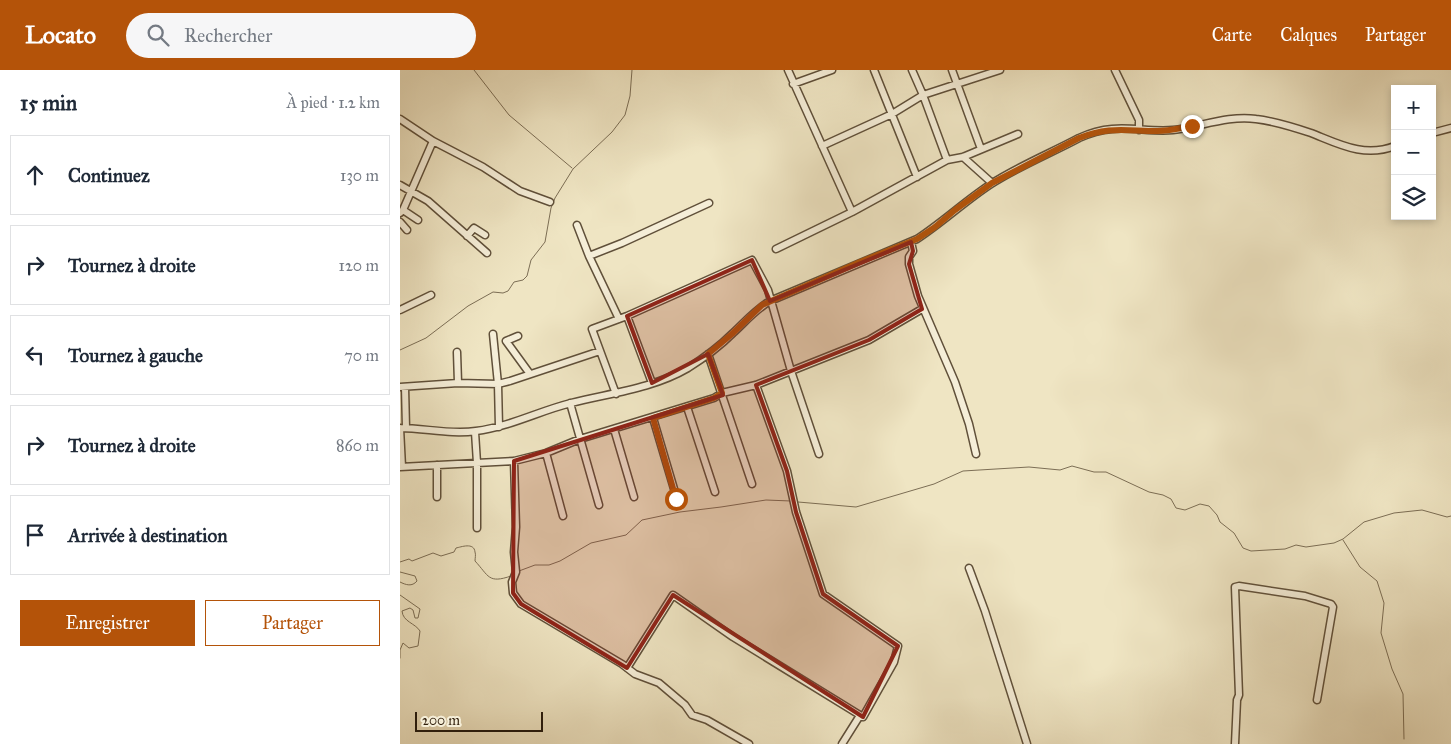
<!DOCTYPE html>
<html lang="fr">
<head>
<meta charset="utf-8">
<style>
	:root { --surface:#fff; --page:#f6f6f7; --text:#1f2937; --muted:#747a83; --line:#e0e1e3; --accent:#b45309 }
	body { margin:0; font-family:"IM FELL Great Primer",serif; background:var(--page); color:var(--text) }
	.controls { position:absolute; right:15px; top:15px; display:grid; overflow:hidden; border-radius:0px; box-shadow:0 2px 8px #0003 }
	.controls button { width:45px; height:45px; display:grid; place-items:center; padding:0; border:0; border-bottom:1px solid var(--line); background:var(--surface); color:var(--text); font:25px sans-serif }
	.scale { position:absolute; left:15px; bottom:12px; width:128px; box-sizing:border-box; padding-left:5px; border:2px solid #311f0c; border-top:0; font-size:14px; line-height:18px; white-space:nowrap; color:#311f0c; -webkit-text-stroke:4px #f5eed8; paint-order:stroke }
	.stop { position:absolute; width:15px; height:15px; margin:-11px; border:4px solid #b45309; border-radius:50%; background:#fff }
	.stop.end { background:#b45309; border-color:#fff; box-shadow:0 1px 5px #0008 }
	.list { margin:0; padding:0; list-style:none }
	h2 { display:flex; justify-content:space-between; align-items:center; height:65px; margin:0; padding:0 20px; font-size:21px }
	h2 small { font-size:16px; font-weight:400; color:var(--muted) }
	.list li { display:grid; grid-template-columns:32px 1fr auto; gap:15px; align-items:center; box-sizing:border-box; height:80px; margin:0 10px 10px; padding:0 10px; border:1px solid var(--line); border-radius:0px }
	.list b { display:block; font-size:19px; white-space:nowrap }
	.list em { font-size:16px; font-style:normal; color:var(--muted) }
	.actions { display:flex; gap:10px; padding:15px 20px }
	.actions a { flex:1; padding:11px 0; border:1px solid var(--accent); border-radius:0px; text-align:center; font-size:18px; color:var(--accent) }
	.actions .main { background:var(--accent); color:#fff }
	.icon { flex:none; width:28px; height:28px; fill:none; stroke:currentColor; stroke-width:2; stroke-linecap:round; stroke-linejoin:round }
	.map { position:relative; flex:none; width:1051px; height:674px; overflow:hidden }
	header { display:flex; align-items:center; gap:30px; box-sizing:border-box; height:70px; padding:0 25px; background:var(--accent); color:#fff }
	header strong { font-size:24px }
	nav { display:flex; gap:28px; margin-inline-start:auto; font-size:18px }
	.search { width:350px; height:45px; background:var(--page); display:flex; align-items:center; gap:12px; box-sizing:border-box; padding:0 18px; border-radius:28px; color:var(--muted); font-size:19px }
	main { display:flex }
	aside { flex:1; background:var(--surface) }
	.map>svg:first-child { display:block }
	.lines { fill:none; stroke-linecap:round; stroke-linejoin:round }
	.stream { stroke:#7c6e55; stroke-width:1 }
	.minor-casing { stroke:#60503a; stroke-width:9 }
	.minor { stroke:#f5eed8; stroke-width:6 }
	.route { stroke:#b45309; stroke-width:6 }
	.marked { fill:#8f2418; fill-opacity:0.2; stroke:#8f2418; stroke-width:4; stroke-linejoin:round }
</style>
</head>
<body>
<header>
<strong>Locato</strong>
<div class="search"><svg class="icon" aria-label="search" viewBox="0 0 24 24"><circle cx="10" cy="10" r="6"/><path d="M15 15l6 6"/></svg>Rechercher</div>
<nav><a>Carte</a><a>Calques</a><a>Partager</a></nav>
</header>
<main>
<aside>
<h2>15 min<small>À pied · 1.2 km</small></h2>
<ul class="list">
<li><svg class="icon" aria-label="ahead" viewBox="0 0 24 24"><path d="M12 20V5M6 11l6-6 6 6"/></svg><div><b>Continuez</b></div><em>130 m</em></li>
<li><svg class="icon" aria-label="right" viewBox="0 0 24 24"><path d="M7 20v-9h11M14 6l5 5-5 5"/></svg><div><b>Tournez à droite</b></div><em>120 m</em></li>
<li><svg class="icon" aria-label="left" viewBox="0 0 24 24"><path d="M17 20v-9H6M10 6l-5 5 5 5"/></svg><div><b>Tournez à gauche</b></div><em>70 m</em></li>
<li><svg class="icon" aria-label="right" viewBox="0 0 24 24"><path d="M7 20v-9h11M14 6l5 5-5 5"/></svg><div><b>Tournez à droite</b></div><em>860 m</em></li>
<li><svg class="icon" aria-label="arrive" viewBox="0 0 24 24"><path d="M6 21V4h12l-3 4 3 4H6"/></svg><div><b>Arrivée à destination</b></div></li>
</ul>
<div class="actions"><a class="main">Enregistrer</a><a>Partager</a></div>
</aside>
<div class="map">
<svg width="1051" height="674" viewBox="0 0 1051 674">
	<rect width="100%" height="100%" fill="#efe5c3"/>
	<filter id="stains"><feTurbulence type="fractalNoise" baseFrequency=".004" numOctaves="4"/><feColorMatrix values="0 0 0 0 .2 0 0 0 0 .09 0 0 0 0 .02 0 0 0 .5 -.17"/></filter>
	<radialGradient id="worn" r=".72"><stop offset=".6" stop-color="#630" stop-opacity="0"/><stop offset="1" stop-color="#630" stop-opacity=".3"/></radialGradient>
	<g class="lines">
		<!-- stream -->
		<path class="stream" d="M74 0 109 45 172 98
			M0 280 26 268 68 236 93 222 103 223 108 221 114 212 123 210 127 206 131 190 145 172 151 138 155 128 173 99 212 62 225 45 230 26 232 0
			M398 432 456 437 534 414 563 401 629 397 660 400 672 396 694 402H706L749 422 763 425 771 429 776 438 785 440 800 434 809 436 817 445 820 452 834 463 843 478 851 481 885 479 896 475 906 477 934 473 943 469 964 452 994 443 1022 440 1047 447 1051 446
			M943 470 960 497 977 511 984 533 981 563 992 599 1003 624 1004 669
			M0 492 9 489 12 491 33 483 41 486 54 482 56 478C61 477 74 472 75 482 76 485 75 488 75 491 89 506 88 514 111 506
			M119 501 135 495H149L160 491 191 473 226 465 242 450 280 442 321 437 366 430 391 431
			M0 502 15 506 17 511C12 517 6 515 0 512
			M0 525 20 539 18 548H15L13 540 10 538 2 541C3 552 15 553 20 561L18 576 9 578 3 573 0 580V588"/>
		<defs>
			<path id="minor" d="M388 0 452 142
				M474 0 517 107
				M512 0 523 25 547 90
				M552 0 581 79
				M715 0 739 50V60
				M393 14 432 0
				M0 49 33 71 83 97 120 121 150 132
				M1032 63 1051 58
				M422 76 492 44 523 25 600 0
				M563 87 592 113
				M0 115 28 131 87 183
				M3 140 18 150
				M0 143 3 140 33 71
				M0 152 7 160
				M177 155 189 186 219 249
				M67 166 74 158 85 165
				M511 172 513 181 509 187V194L518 226 555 312 569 354 576 384
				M376 179 452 142 547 90 563 87 618 64
				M189 186 222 173 309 133
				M0 240 31 225
				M227 246 252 313
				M93 264 98 314 99 357
				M118 266 106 271 130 304
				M57 282 58 313
				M308 284 352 414
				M356 315 387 401 396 442 423 524 498 576 494 592 463 647H459L442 674
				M0 317 58 313 98 314 110 311 200 281
				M5 317 6 358
				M216 324 192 259 227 246 352 190 368 220 391 301 419 384
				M170 333 199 435
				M287 337 315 422
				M253 348 277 429
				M0 358C25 358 51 365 76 361 109 357 139 341 171 333 210 323 252 319 288 298 304 288 320 276 333 263 345 252 356 239 370 231L517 169C543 152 565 131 591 114 617 97 651 83 679 68 690 63 700 60 712 59 732 57 752 62 773 60 800 57 828 45 856 49 874 51 893 57 911 63 939 74 964 88 995 76
				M0 358 2 397
				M214 359 234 427
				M75 362 77 393V458
				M146 383 163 446
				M114 391 116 457 114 482 116 502 112 512 113 523 121 534 222 594 235 604 259 613 285 635 292 645 307 650 349 674
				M37 395V427
				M0 397 114 391 146 383 180 369 314 328 322 323 356 315 469 270 522 239
				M569 498 585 541 627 674
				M227 598 273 525 333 567 463 647
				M835 674 837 630 839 625 835 517 839 516 905 526 931 534 933 537 917 630"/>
		</defs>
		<!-- minor casing -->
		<use href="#minor" class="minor-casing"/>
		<!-- minor -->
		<use href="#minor" class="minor"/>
	</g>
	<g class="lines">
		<!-- route -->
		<path class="route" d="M276 429 253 348 314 328 322 323 308 284 332 264 362 235 460 192 517 169 535 157 555 140 592 113 679 68C709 56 726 61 757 61 769 61 780 58 792 56"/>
	</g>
	<!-- marked area -->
	<path class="marked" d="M511 172 513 181 509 194 522 239 469 270 356 315 387 401 396 442 423 524 498 576 463 647 273 525 227 598 121 534 113 523 114 391 323 325 308 284 252 313 227 246 352 190 370 231Z"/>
	<rect width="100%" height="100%" filter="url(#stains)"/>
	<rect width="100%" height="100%" fill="url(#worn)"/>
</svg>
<div class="controls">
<button>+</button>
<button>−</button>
<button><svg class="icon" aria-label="layers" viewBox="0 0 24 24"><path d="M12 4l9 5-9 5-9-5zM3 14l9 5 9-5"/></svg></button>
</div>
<div class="scale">200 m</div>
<div class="stop" style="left:276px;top:429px"></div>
<div class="stop end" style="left:792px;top:56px"></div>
</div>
</main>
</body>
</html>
